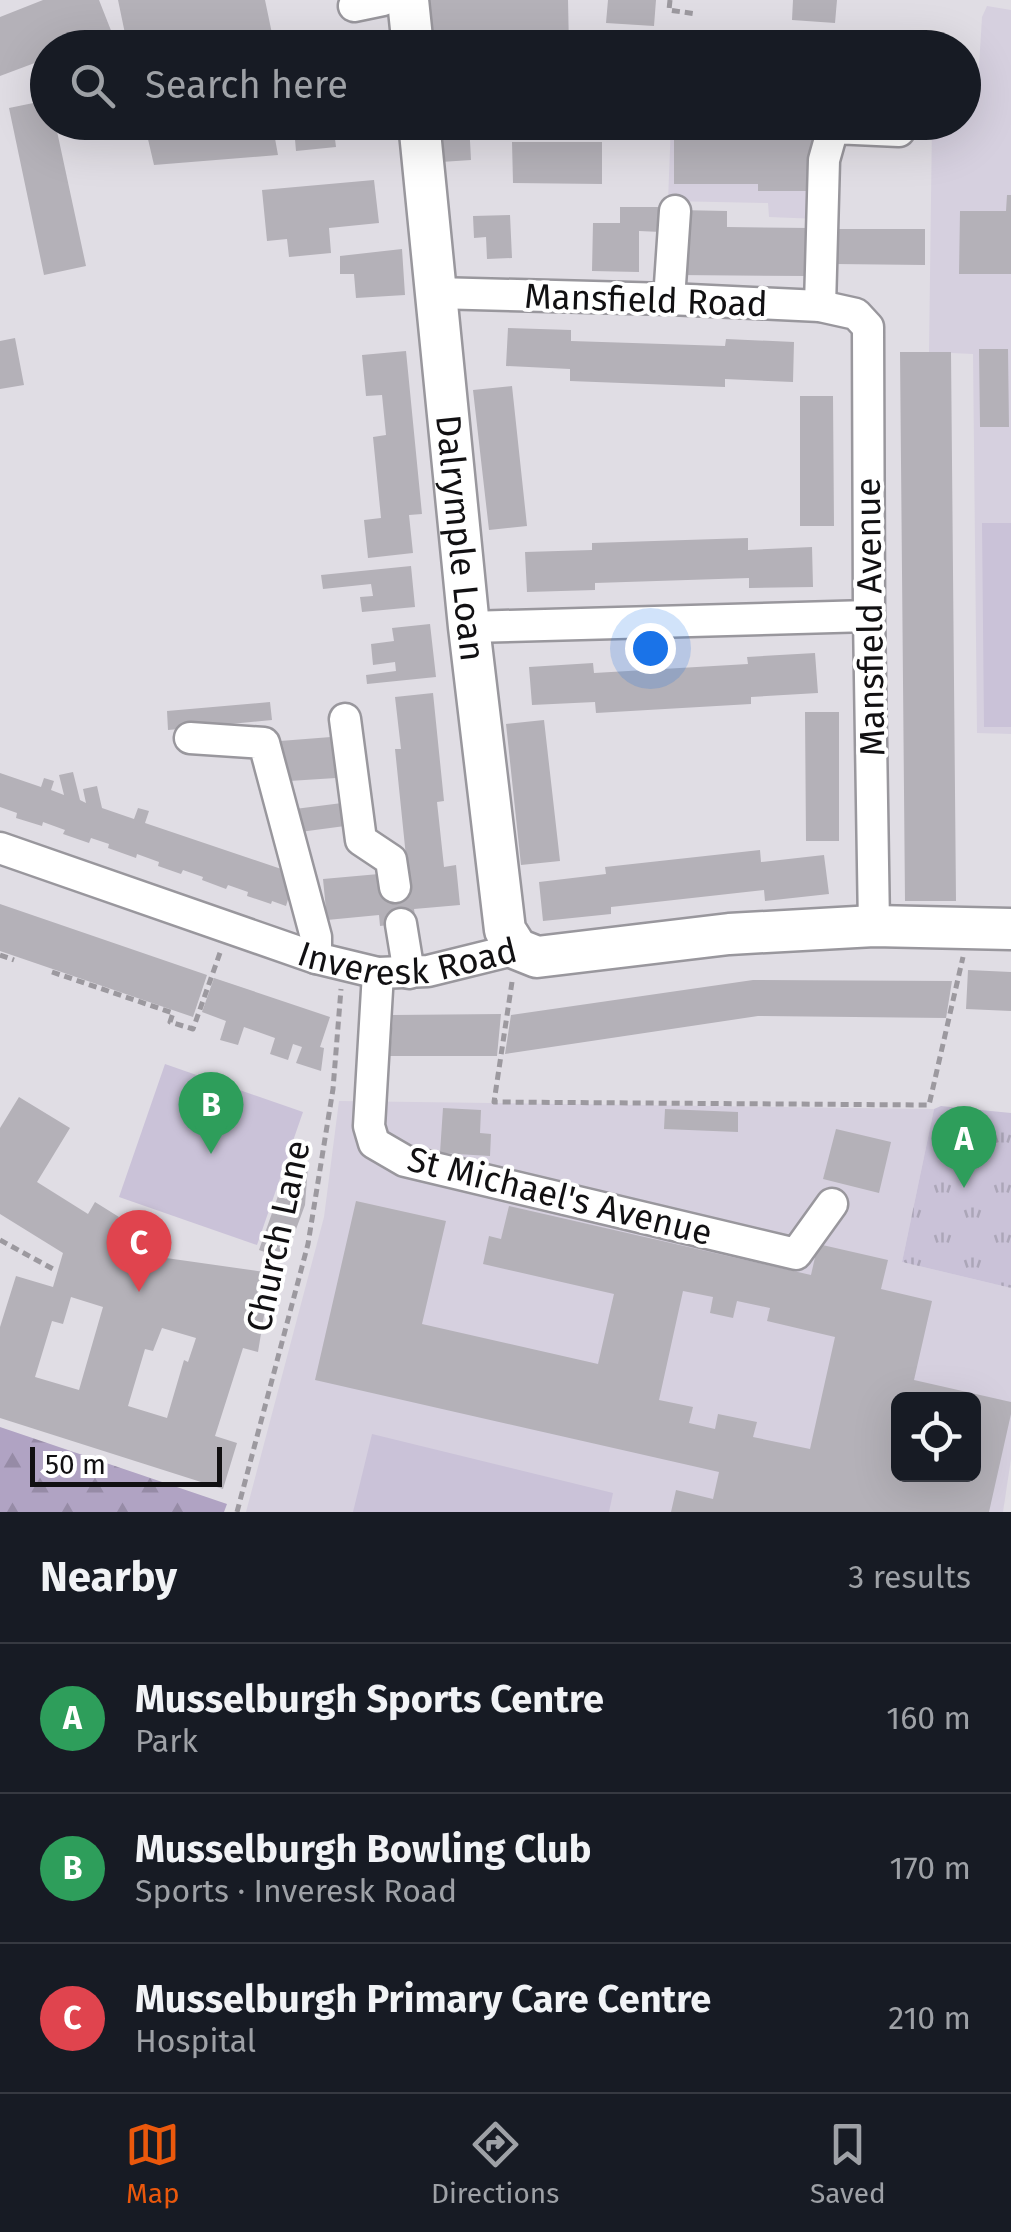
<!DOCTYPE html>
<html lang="en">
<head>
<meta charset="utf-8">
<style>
	:root { --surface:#171b24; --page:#242831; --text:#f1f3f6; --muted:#9ea1a6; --line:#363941; --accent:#ea580c }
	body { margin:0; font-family:"Fira Sans",sans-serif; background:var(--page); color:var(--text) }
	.controls { position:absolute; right:30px; bottom:30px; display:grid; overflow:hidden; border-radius:15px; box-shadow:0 10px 40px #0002 }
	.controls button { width:90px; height:90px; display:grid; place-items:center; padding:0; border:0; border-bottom:2px solid var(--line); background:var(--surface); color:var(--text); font:50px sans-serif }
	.scale { position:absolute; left:30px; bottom:25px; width:192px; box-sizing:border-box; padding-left:10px; border:5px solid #111012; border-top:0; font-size:28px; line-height:35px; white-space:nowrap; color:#111012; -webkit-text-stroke:8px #fff; paint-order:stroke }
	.you { position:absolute; left:650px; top:648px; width:35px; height:35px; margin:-25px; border:8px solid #fff; border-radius:50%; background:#1a73e8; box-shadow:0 0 0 15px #1a73e833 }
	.badge { display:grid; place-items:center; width:65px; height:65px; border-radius:50%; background:var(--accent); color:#fff; font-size:32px; font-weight:700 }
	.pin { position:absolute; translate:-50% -82px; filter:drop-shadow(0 2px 5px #0008) }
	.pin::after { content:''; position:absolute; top:52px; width:35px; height:30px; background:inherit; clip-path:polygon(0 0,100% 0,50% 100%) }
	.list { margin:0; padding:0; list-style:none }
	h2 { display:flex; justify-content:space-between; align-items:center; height:130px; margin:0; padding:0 40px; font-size:42px }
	h2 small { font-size:32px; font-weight:400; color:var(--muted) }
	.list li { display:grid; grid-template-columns:65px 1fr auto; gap:30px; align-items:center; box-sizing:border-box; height:150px; padding:0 40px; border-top:2px solid var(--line) }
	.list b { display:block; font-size:38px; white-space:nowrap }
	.list p { margin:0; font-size:32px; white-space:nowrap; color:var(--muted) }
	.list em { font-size:32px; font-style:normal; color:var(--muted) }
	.icon { flex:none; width:55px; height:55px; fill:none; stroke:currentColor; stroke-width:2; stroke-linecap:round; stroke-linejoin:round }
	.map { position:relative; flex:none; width:1011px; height:1512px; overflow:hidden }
	.search { position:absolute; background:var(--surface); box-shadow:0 10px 40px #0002; left:30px; right:30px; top:30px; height:110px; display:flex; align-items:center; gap:25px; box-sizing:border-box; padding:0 35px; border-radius:55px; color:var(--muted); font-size:38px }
	.sheet { height:580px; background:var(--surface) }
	nav { display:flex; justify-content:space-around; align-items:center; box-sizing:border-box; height:140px; border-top:2px solid var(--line); background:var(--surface); font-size:28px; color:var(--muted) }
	nav a { display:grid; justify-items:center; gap:5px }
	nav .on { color:var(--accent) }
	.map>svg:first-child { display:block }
	.built { fill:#d6d0df; fill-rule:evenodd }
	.forest { fill:url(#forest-firs) }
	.park { fill:url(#park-tufts) }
	.pitch { fill:#cac2d8 }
	.building { fill:#b4b1b8; fill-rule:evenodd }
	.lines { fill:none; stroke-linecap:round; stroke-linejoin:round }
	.minor-casing { stroke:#99979d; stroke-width:35 }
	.major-casing { stroke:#99979d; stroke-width:45 }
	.path { stroke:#9c999f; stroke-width:5; stroke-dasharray:8 5; stroke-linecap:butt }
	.minor { stroke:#fff; stroke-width:30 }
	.major { stroke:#fff; stroke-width:40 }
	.labels { text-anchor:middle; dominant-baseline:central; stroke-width:8; stroke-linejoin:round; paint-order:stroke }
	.street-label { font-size:35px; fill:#111012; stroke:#fff }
</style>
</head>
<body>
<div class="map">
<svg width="1011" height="1512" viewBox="0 0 1011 1512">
	<defs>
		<pattern id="forest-firs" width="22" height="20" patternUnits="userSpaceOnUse" patternTransform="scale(2.5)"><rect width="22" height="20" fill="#b0a3c3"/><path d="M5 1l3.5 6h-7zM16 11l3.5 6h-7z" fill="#968ba6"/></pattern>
		<pattern id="park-tufts" width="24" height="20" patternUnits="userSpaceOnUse" patternTransform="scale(2.5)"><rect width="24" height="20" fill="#cac2d8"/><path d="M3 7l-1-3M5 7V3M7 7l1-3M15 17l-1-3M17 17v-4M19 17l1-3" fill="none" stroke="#aca6b8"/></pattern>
	</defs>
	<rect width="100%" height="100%" fill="#e0dde4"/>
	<!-- built -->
	<path class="built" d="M987 6 1011 10V734L977 733 973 354 929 352 932 123 964 122V101L977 100 982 17Z
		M671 123H818L819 219 769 217 768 203 668 201Z
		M339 1101 934 1109 902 1262 1011 1288V1459L1003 1512H246L324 1217ZM898 1400H974V1474H898Z"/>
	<!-- forest -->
	<path class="forest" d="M0 1427 227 1504 224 1512H0Z"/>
	<!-- park -->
	<path class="park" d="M941 1106 1011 1113V1288L902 1262 934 1109Z"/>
	<!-- pitch -->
	<path class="pitch" d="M982 523H1011V727H984Z
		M165 1064 303 1112 257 1245 119 1197Z
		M372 1434 613 1493 609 1512H353Z"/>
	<!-- building -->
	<path class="building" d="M43 0H99L112 33 74 48H48V58L0 76V17Z
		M118 0H265L275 48H128Z
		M428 0H568L569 48 434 39Z
		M608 0H656L654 26 606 23Z
		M793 0H837L835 23 792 20Z
		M48 100V122H55L86 266 44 275 9 108Z
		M144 122H272L278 155 154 165Z
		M306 122H346V129L334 131 336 147 296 151 294 128 306 127Z
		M438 122H469L471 160 441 162Z
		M756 124H812V191H758V184H674V138H756Z
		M512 142H602V184L513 183Z
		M374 180 379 223 329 228 331 253 289 257 287 239 267 241 262 190Z
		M1007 195H1011V274H959L960 211H1006Z
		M620 207H661V232L639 231V272L592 271 593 223H620Z
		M678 210 727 211V227L810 228 809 276 677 275Z
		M510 215 512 258 487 259 486 237 474 238 473 216Z
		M835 229H925V265L835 264Z
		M402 249 405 295 356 298 354 274H340V256Z
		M508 328 571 330V341L725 346 726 339 794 342 793 382 725 379V387L570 381V369L506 366Z
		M15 338 24 385 0 389V341Z
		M979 349H1008L1009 427H980Z
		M406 351 422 514 409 515 413 553 368 558 364 520 381 518 373 437 386 435 382 395 366 396 362 355Z
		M900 352H951L956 901H905Z
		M512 386 527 526 489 530 473 390Z
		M800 396H833L834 526H800Z
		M748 538V550L812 547 813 587 749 588V578L595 583V590L527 592 525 552 592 550V543Z
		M411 566 415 607 362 612 360 597 373 596 371 584 323 589 321 575Z
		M430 624 436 677 367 684 366 675 396 671 395 662 373 665 371 644 394 641 392 628Z
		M815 653 818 693 751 697V704L596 713 595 702 532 705 529 667 593 663 594 673 748 664 747 657Z
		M433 693 444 801 437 802 444 867 456 865 460 905 414 909 416 922 380 926 379 915 327 920 323 879 379 874 409 886 395 749H401L395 697Z
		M270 702 272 720 168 730 167 711Z
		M805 712H839V841H806Z
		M544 720 560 861 521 865 506 724Z
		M331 737 336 778 289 781 280 741Z
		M73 772 80 800 86 803 83 789 97 786 102 808 134 819 138 808 149 811 145 823 296 874 286 906 272 901 271 904 247 896 248 892 228 885 226 889 202 880 203 877 183 870 181 874 158 866 159 862 137 854 136 858 108 848 109 844 91 838 89 843 63 834 65 830 43 822 42 826 16 818 17 813 0 807V773L41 787 44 778 54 781 51 790 64 795 59 775Z
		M342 803 345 826 300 832 295 809Z
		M760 850 761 862 824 855 829 894 765 901 764 890 611 907V914L543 921 539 882 606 874 605 867Z
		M0 904 207 975 193 1017 0 951Z
		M968 970 1011 972V1011L966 1009Z
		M214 978 330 1017 320 1047 324 1048 321 1071 296 1063 302 1047 293 1044 288 1060 270 1054 275 1038 244 1027 238 1045 220 1040 226 1021 202 1012Z
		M753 980 952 981 946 1018 758 1016 505 1054 511 1015Z
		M501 1014 497 1056H390L393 1015Z
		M19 1097 70 1128 37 1182 88 1214 95 1202 119 1217 112 1228 159 1257 271 1273 258 1352 243 1348 215 1436 237 1443 223 1489 0 1418V1327L16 1276 53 1287 63 1253 0 1214V1128ZM71 1297 103 1307 79 1390 35 1377 52 1321 63 1324ZM162 1328 196 1338 188 1362 184 1360 167 1418 128 1406 145 1349 153 1351Z
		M443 1108 481 1110 480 1133 491 1134 490 1156 440 1153Z
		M665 1109 738 1112V1132L664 1129Z
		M836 1129 891 1142 879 1193 823 1179Z
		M299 1162 308 1165 305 1205 285 1259 259 1250 278 1196 286 1199Z
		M356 1201 446 1221 422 1324 598 1364 614 1294 483 1264 489 1236 501 1239 509 1206 811 1275 818 1244 888 1260 881 1289 932 1301 914 1380 1011 1402V1414L989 1512H671L676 1490 713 1499 719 1472 315 1380ZM683 1291 713 1297 710 1313 733 1318 737 1301 770 1308 767 1321 835 1337 810 1449 753 1437 757 1422 718 1414 715 1429 689 1423 693 1407 659 1400ZM898 1400H974V1474H898Z"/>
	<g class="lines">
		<defs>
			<g id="minor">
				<path d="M354 6 383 0"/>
				<path d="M435 293 669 299 820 306 856 314 868 327 869 616 874 926"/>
				<path d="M669 299 675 211"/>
				<path d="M820 306 824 160 833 128 899 131"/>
				<path d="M469 627 869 616"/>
				<path d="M345 719 361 840 391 860 395 887"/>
				<path d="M190 738 264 743 316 937V958"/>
				<path id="s1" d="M0 848 316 958 378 973 428 971 517 949"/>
				<path d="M401 924 409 973"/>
				<path d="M378 973 369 1126 374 1143 405 1161 796 1254 832 1204"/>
			</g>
			<g id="major">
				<path d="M408 0 413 48"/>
				<path id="s2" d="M419 122 469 627 505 930 517 949 537 957 729 934 874 926 1011 929"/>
			</g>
		</defs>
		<!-- minor casing -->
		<use href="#minor" class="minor-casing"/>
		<!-- major casing -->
		<use href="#major" class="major-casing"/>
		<!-- path -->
		<path class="path" d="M670 0 669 10 696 14
			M0 955 14 960
			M52 972 173 1013 170 1022 193 1029 221 950
			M512 982 494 1102 929 1105 963 957
			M0 1240 53 1269
			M237 1512 308 1244 333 1089 341 989"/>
		<!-- minor -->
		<use href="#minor" class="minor"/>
		<!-- major -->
		<use href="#major" class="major"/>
	</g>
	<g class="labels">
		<!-- street labels -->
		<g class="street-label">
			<text transform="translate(646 300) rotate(2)">Mansfield Road</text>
			<text stroke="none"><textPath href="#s2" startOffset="418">Dalrymple Loan</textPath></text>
			<text transform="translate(870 617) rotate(-91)">Mansfield Avenue</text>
			<text stroke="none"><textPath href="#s1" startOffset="428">Inveresk Road</textPath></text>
			<text transform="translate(560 1196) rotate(14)">St Michael's Avenue</text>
			<text transform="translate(278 1236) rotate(-78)">Church Lane</text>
		</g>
	</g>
</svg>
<div class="controls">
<button><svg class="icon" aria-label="locate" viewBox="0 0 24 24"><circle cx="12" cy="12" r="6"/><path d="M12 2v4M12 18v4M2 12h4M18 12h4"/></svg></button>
</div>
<div class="scale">50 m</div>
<div class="you"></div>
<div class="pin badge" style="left:964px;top:1188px;background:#2e9e5b">A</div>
<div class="pin badge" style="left:211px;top:1154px;background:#2e9e5b">B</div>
<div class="pin badge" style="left:139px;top:1292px;background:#e0444e">C</div>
<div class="search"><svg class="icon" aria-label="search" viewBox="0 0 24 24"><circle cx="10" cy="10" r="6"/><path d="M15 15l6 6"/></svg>Search here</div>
</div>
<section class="sheet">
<h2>Nearby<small>3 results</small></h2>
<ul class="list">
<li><span class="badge" style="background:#2e9e5b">A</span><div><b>Musselburgh Sports Centre</b><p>Park</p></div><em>160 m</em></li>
<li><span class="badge" style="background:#2e9e5b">B</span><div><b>Musselburgh Bowling Club</b><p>Sports · Inveresk Road</p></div><em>170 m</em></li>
<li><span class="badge" style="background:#e0444e">C</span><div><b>Musselburgh Primary Care Centre</b><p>Hospital</p></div><em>210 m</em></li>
</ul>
</section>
<nav>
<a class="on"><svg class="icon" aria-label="map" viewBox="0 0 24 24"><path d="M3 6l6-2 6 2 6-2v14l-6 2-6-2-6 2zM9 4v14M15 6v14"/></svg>Map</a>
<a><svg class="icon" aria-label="directions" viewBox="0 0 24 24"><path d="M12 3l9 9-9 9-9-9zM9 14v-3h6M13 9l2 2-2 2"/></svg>Directions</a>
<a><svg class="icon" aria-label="saved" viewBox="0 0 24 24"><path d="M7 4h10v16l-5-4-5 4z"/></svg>Saved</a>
</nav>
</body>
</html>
